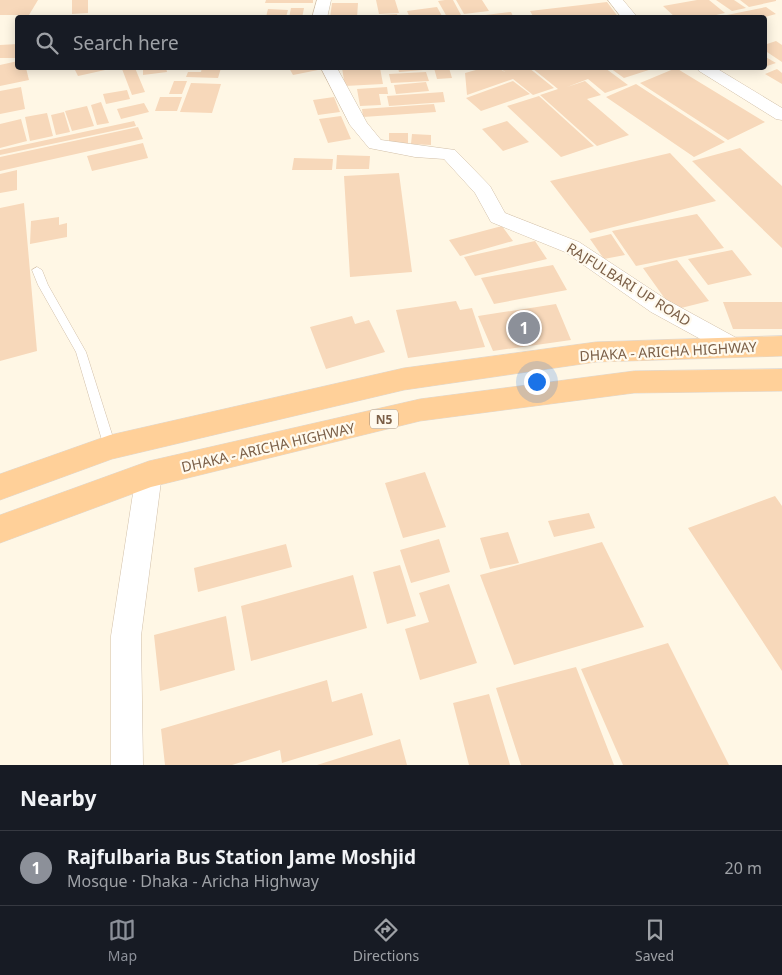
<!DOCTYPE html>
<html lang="en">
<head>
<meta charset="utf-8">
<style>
	:root { --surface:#171b24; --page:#242831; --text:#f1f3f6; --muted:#9ea1a6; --line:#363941; --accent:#8c9099 }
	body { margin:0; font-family:"Noto Sans",sans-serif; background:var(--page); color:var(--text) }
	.you { position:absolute; left:536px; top:381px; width:18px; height:18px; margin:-12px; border:4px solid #fff; border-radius:50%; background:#1a73e8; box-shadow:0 0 0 8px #1a73e833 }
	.badge { display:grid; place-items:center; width:32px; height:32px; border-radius:50%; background:var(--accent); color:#fff; font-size:16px; font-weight:700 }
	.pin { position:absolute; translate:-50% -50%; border:2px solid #fff; box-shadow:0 1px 5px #0006 }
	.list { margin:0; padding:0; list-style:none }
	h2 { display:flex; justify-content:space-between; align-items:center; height:65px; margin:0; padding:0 20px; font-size:21px }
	h2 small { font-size:16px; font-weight:400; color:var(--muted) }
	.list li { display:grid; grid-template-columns:32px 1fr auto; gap:15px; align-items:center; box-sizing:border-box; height:75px; padding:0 20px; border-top:1px solid var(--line) }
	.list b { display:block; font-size:19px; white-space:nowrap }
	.list p { margin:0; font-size:16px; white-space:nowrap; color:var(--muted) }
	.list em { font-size:16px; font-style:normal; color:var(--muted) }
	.icon { flex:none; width:28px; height:28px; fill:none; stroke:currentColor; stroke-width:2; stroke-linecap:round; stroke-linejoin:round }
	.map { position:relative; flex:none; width:782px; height:765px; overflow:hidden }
	.search { position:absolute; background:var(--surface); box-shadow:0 2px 12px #0003; left:15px; right:15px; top:15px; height:55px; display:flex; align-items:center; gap:12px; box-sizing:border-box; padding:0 18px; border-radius:5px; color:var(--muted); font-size:19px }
	.sheet { height:140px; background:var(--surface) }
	nav { display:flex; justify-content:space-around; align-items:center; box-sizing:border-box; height:70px; border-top:1px solid var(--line); background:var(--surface); font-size:14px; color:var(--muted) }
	nav a { display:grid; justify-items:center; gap:2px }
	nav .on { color:var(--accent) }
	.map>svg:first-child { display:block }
	.building { fill:#f7d8ba }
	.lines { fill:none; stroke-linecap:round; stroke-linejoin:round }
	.service-casing { stroke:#d2c0a9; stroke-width:1 }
	.minor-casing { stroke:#d2c0a9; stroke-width:1 }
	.trunk-casing { stroke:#dfd9d3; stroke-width:1 }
	.service { fill:#fff; fill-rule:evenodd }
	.minor { fill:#fff; fill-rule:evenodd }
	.trunk { fill:#ffd099; fill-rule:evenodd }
	.labels { text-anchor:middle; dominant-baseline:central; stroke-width:4.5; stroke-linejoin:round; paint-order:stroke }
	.shield { fill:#fffaee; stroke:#a38e79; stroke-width:1 }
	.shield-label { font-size:12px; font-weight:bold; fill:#7b5f47 }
	.street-label { font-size:14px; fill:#7b5f47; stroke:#fffaee }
</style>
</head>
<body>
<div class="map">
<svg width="782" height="765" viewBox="0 0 782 765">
	<rect width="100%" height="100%" fill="#fff7e5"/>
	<!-- building -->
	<path class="building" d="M0 0H38L29 15H0Z
		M72 0H88V13L72 14Z
		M266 0H313V3H265Z
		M376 0H395L399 13 379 14Z
		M445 0H453L461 15 447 17 438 1Z
		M456 0H482L489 11 464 14Z
		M697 0H709L725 13 703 18H676L663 6Z
		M716 0H734L746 8 732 11Z
		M740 0H776V1L749 7Z
		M607 2 619 18H534L530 11Z
		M332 3H358L357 18H330Z
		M437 7 442 16 410 18 407 11Z
		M766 7 776 14 761 18H724L722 16Z
		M291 8H304L302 18H289Z
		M268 9 288 10 286 17H266Z
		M511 12 514 18H478L477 16Z
		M397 14 398 18H361V16Z
		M776 41 782 45V62L764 50V45Z
		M18 44V58H0V45Z
		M764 56 776 63 764 67Z
		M18 61V68H26L29 80 0 86V65Z
		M74 68H114L78 76Z
		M129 68H135L145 92 132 95 122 69Z
		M143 68H166L167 72 143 75Z
		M202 68H221L218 78 186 77 188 72H201Z
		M289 68H316L318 70 293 75Z
		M342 68H380L383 84 345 86Z
		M398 68H422L423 70 399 72Z
		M434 68H449L452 78 437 79Z
		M483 68H498L505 72 500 68H529L554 88 533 95 513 79 467 95 465 73Z
		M532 68H605L628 85 605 93 588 79 567 87 585 81 601 95 587 99 629 135 597 146 540 95 558 89Z
		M610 68H655L624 78Z
		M676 68 765 122 728 140 640 83Z
		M777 69 782 73V84L765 74Z
		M426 72 429 81 391 83 389 74Z
		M174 81H187L182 94H169Z
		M513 81 530 94 481 111 466 98Z
		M426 82 429 91 396 94 394 85Z
		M191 83 221 84 212 113 180 112Z
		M636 84 725 142 694 157 606 97Z
		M21 87 25 109 0 114V91Z
		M387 87 388 94H379L381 105 360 106 357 89Z
		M127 90 130 99 106 104 103 94Z
		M443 92 445 102 389 106 387 96Z
		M539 96 594 146 561 157 507 106Z
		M160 97H182L177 111H155Z
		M334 97 340 112 318 115 313 100Z
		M101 102 109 123 97 125 91 105Z
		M144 103 149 112 121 119 117 109Z
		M434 104 436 112 363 117 362 109Z
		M87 106 94 126 72 131 65 111Z
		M64 112 70 132 56 135 51 115Z
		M47 113 53 136 30 141 25 117Z
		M341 116 351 139 328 143 319 119Z
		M21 119 27 141 0 148V124Z
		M134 121 136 126 0 155V150Z
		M507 121 529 142 503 151 482 129Z
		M138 127 143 139 0 171V157Z
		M389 133H408V145H389Z
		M412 134 431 135V145L411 144Z
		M143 143 148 158 92 171 87 156Z
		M740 148 782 186V248L692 161Z
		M670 153 716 201 590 233 550 181Z
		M337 155 370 156 369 169H336Z
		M294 158 333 159 332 170H292Z
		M17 170V190L0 193V174Z
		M399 173 412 272 350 277 344 176Z
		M24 203 37 351 0 361V208Z
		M697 214 724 248 636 266 612 231Z
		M59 217V225L67 223V237L30 244 31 221Z
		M502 226 513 241 460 256 449 240Z
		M611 234 625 255 604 259 590 239Z
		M535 241 547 259 475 276 464 257Z
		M732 250 752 275 708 285 688 259Z
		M677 260 709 301 673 310 643 268Z
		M553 265 567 290 494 304 481 278Z
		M456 301 460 310 472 308 485 347 408 358 396 310Z
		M723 302H782V329H733Z
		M556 304 571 340 493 351 478 316Z
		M352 316 355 324 369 320 385 352 326 369 310 327Z
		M425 472 446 527 403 538 385 483Z
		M775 496 782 506V671L688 528Z
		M589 513 595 528 554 537 548 521Z
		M508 532 519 563 490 569 480 538Z
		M439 539 450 572 411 583 400 550Z
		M602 542 644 627 514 665 480 575Z
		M286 544 292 567 198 592 194 568Z
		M400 565 416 616 387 624 373 572Z
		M353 575 367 628 251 661 241 606Z
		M449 584 477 663 420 680 405 629 429 622 419 593Z
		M226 616 235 670 160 691 154 635Z
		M668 643 729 765H623L581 669Z
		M576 667 614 765H521L496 688Z
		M327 680 332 702 362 693 373 735 282 763 280 750 232 765H165L161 729Z
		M489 694 510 765H469L453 703Z
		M400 739 407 765H317Z"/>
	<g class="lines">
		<defs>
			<path id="service" d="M37 267 42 270 48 285 86 352 116 447 114 451 110 452 106 451 104 447 76 352 38 285 32 270Z"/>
			<path id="minor" d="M317 0H331L327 18H312Z
				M608 0H623L638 18H622Z
				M321 68H337L367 123 381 140 455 150 490 186 505 213 579 242 667 300 742 341 745 347 742 353 734 356 726 353 651 312 565 252 491 222 475 193 444 159 415 157 369 148 350 125Z
				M697 68H716L782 108V120L776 119 699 71Z
				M149 463 158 466 162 474 141 636 143 765H111V636L136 474 140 466Z"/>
			<path id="trunk" d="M782 336V356L596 362 404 390 112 459 0 500V474L110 435 404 368 596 342Z
				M782 369V391L634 393 420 421 151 487 0 543V515L149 461 420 399 634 371Z"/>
		</defs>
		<!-- service casing -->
		<use href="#service" class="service-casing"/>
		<!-- minor casing -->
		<use href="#minor" class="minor-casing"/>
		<!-- trunk casing -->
		<use href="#trunk" class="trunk-casing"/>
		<!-- service -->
		<use href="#service" class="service"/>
		<!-- minor -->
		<use href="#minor" class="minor"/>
		<!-- trunk -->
		<use href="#trunk" class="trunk"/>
	</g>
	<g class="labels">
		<!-- shield labels -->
		<rect class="shield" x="370" y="409.5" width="28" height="19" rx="4"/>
		<g class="shield-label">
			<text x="384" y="419">N5</text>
		</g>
		<!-- street labels -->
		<g class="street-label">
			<text transform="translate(629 284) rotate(32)">RAJFULBARI UP ROAD</text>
			<text transform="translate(668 351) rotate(-3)">DHAKA - ARICHA HIGHWAY</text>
			<text transform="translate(268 447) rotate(-13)">DHAKA - ARICHA HIGHWAY</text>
		</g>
	</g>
</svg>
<div class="you"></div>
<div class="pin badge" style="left:524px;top:328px">1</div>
<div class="search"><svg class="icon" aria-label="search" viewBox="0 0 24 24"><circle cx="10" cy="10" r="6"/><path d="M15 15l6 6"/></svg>Search here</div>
</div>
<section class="sheet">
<h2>Nearby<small></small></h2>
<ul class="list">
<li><span class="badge">1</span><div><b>Rajfulbaria Bus Station Jame Moshjid</b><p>Mosque · Dhaka - Aricha Highway</p></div><em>20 m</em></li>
</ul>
</section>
<nav>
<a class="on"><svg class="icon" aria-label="map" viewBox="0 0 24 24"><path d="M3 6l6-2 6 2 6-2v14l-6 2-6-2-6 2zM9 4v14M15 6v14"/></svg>Map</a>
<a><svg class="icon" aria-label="directions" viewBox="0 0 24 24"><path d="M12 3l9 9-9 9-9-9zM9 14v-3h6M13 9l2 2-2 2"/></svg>Directions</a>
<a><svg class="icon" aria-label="saved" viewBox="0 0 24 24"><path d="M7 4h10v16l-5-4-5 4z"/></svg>Saved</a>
</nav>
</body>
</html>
